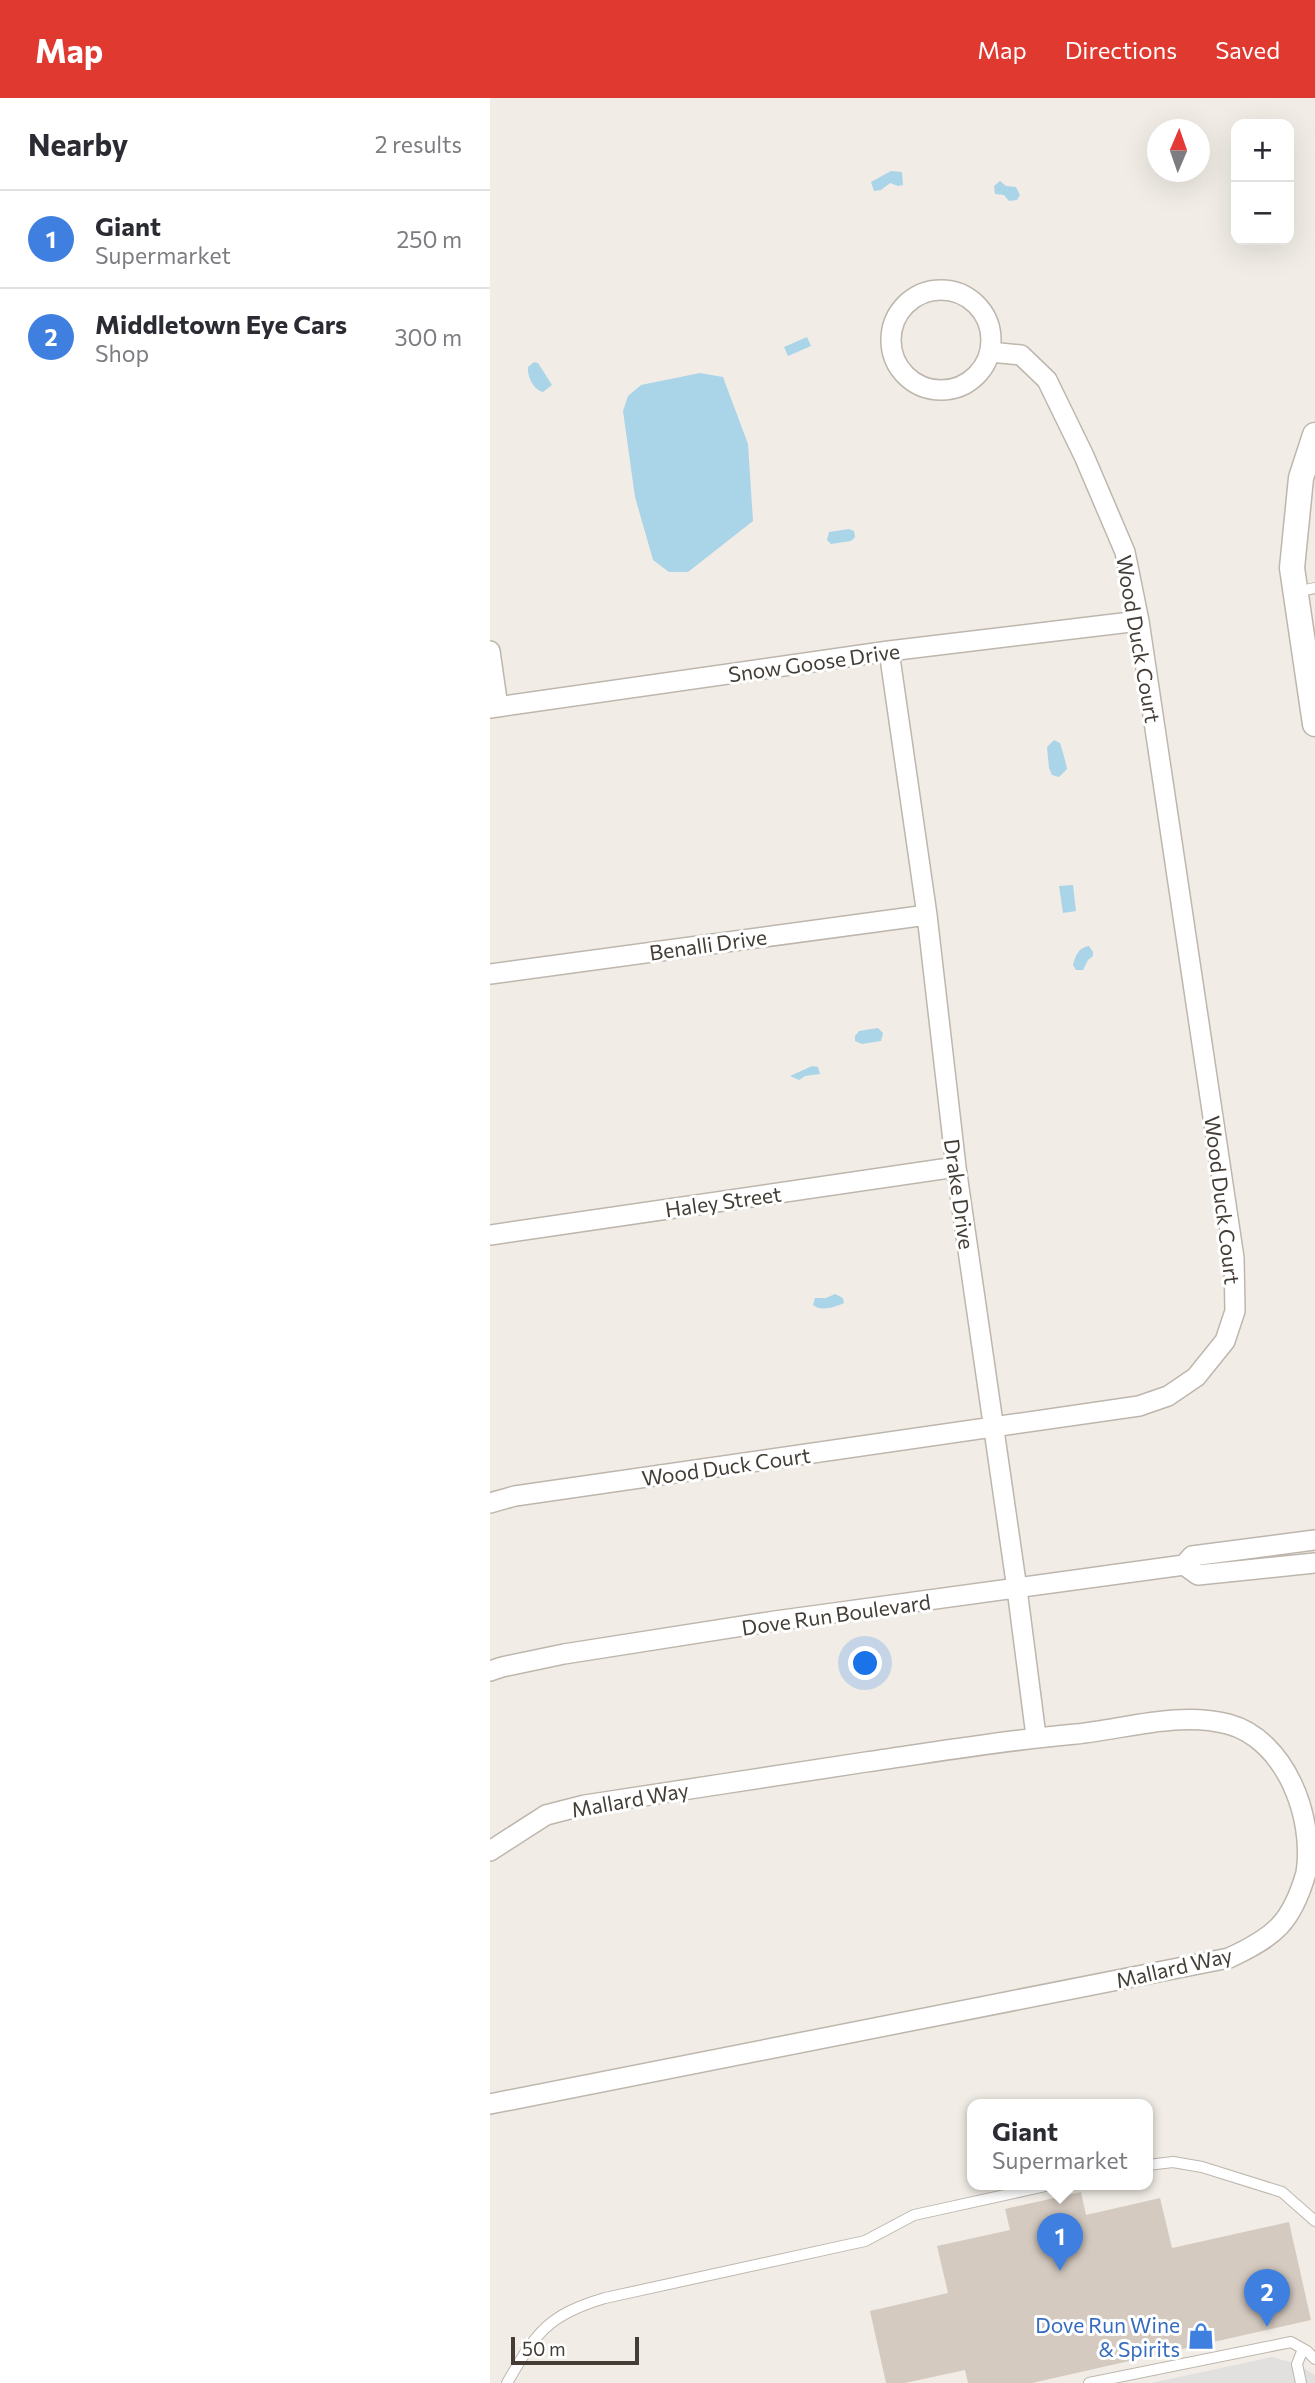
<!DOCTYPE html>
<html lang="en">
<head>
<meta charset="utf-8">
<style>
	:root { --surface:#fff; --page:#f2f2f3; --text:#2b2b33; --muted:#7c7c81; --line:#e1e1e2; --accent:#e0392f }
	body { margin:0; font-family:Commissioner,sans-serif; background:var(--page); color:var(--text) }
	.controls { position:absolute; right:21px; top:21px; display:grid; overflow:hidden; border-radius:14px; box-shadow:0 7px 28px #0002 }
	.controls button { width:63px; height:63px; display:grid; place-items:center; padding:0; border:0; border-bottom:2px solid var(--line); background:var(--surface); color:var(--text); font:35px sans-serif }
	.compass { position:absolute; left:657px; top:21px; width:63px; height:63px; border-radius:50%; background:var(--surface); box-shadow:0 7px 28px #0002; rotate:2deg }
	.scale { position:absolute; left:21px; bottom:18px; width:128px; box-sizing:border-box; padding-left:7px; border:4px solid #433d36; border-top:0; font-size:19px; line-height:24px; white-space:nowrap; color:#433d36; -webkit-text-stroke:5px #fff; paint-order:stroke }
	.you { position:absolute; left:376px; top:1566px; width:24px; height:24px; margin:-18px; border:5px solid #fff; border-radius:50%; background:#1a73e8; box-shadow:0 0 0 10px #1a73e833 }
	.badge { display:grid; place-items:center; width:46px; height:46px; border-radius:50%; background:var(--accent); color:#fff; font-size:23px; font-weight:700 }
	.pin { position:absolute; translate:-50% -58px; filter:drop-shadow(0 2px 4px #0008) }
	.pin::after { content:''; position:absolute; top:37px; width:24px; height:21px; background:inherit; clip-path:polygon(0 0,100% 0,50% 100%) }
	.popup { position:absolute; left:477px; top:2001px; width:186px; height:91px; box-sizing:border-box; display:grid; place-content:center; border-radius:14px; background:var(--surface); filter:drop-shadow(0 2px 5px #0005); font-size:23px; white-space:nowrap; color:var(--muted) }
	.popup b { font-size:26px; color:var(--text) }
	.popup::after { content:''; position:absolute; left:50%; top:100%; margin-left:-14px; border:14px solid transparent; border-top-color:var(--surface) }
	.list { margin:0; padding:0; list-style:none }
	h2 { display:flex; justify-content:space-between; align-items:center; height:91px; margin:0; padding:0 28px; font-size:30px }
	h2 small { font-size:23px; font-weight:400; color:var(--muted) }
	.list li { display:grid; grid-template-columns:46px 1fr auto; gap:21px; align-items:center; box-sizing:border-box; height:98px; padding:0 28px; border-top:2px solid var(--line) }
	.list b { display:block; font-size:26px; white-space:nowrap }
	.list p { margin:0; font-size:23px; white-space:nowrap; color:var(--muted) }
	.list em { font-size:23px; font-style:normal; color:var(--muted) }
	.map { position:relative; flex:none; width:825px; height:2285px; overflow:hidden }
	header { display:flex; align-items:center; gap:42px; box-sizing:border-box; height:98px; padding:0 35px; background:var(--accent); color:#fff }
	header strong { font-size:33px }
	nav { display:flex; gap:38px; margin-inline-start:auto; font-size:24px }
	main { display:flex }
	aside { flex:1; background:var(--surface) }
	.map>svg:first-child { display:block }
	.parking { fill:#e2e0de }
	.water { fill:#aad4e7 }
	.building { fill:#d4cac0 }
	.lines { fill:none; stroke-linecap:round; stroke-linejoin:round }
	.service-casing { stroke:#beb6ad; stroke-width:12 }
	.minor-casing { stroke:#beb6ad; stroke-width:22 }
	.tertiary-casing { stroke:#beb6ad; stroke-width:27 }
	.service { stroke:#fff; stroke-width:10 }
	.minor { stroke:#fff; stroke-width:19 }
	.tertiary { stroke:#fff; stroke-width:24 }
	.labels { text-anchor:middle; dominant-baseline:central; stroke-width:6; stroke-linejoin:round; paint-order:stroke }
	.street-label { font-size:21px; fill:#433d36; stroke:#fff }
	.shop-label { font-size:21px; fill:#366cbe; stroke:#fff; text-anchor:end }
</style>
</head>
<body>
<header>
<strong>Map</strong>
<nav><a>Map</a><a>Directions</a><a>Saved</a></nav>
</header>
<main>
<aside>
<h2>Nearby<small>2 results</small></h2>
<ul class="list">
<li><span class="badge" style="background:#3f7fe0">1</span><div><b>Giant</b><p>Supermarket</p></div><em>250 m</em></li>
<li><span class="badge" style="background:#3f7fe0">2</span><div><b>Middletown Eye Cars</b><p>Shop</p></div><em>300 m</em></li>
</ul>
</aside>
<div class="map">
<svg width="825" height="2285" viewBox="0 0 825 2285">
	<rect width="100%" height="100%" fill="#f1ede6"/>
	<!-- parking -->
	<path class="parking" d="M782 2259 807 2266 825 2277V2285H661Z"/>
	<!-- water -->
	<path class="water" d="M401 73 412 74 413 87 408 88 400 85 391 92 384 93 381 84Z
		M510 83 516 88 526 89 530 97 527 102 519 103 514 97 505 96 504 88Z
		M317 239 321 248 298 258 294 249Z
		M44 264 48 265 62 287 53 294C44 292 37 279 38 269Z
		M210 275 233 279 258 346 263 423 198 474H179L163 462 145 399 133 313 138 298 151 287Z
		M359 431 364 433 365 439 361 443 341 446 337 442 339 434Z
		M564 642 570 645C571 647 577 669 577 671L569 679 562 677 559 670 557 649Z
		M583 787 586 813 573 815 569 788Z
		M599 848 603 854V858L598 862 593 872H586L583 867C585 858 589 849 599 848Z
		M388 930 393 935 391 943 372 946 365 943V938L369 933Z
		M322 968 328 969 330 976 315 978 309 982 300 978Z
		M345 1196 353 1200 354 1205C345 1209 331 1214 323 1207L325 1200H336Z"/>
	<!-- building -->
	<path class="building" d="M591 2094 596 2117 670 2100 682 2150 799 2124 821 2222 542 2285H478L475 2272 415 2285H396L380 2213 458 2195 447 2148 520 2132 515 2111Z"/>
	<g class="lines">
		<defs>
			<path id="service" d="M806 494 825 490
				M658 2067 683 2064 712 2069 792 2094 825 2123
				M17 2285C46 2235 57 2217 115 2200L375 2143 424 2117 560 2087
				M599 2285 801 2244 817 2253 825 2261
				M811 2285 807 2266 813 2251"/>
			<path id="minor" d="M401 242a50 50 0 1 1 100 0a50 50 0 1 1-100 0Z
				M0 553 8 609
				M399 553 437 817 466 1069 527 1491 546 1638
				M0 610 399 553 649 523
				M0 876 437 817
				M0 1137 466 1069
				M0 1405 25 1398 649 1308 678 1298 706 1279 735 1243 745 1213 744 1160 649 523 635 454 594 358 557 282 531 257 500 254
				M694 1467 708 1477 825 1465
				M0 1573 12 1569 74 1556 285 1523 694 1467 702 1458 825 1442
				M0 1753 56 1717 95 1707C189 1693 282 1678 376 1664 446 1654 515 1642 586 1636 635 1631 689 1613 738 1626 795 1641 825 1719 816 1775 802 1824 785 1839 739 1860L0 2006"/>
			<path id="tertiary" d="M825 337 811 380 802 470 825 626"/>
		</defs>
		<!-- service casing -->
		<use href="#service" class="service-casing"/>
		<!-- minor casing -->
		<use href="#minor" class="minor-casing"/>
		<!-- tertiary casing -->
		<use href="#tertiary" class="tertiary-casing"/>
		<!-- service -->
		<use href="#service" class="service"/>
		<!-- minor -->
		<use href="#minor" class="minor"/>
		<!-- tertiary -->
		<use href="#tertiary" class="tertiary"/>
	</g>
	<!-- icons -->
	<defs>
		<symbol id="shop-bare" viewBox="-9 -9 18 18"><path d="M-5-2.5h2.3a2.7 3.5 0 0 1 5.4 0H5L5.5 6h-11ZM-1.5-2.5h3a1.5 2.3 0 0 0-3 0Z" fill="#3f7fe0" stroke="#fff" stroke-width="2.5" paint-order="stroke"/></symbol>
	</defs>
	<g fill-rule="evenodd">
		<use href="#shop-bare" x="692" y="2219" width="38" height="38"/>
	</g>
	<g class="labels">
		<!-- street labels -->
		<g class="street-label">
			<text transform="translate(649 541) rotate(80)">Wood Duck Court</text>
			<text transform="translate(324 564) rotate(-8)">Snow Goose Drive</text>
			<text transform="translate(218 846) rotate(-8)">Benalli Drive</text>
			<text transform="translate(470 1096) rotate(82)">Drake Drive</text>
			<text transform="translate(733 1102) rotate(83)">Wood Duck Court</text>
			<text transform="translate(233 1103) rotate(-8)">Haley Street</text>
			<text transform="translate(236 1368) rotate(-8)">Wood Duck Court</text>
			<text transform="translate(346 1516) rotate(-8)">Dove Run Boulevard</text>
			<text transform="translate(140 1701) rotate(-10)">Mallard Way</text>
			<text transform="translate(684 1869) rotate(-13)">Mallard Way</text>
		</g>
		<!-- shop labels -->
		<g class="shop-label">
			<text x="690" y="2226">Dove Run Wine<tspan x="690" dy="24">&amp; Spirits</tspan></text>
		</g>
	</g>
</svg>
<div class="controls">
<button>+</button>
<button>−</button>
</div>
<svg class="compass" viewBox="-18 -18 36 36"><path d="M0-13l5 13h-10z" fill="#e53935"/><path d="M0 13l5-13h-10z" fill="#7c7c81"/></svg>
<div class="scale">50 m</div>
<div class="you"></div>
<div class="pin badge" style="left:570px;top:2173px;background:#3f7fe0">1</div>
<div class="popup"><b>Giant</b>Supermarket</div>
<div class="pin badge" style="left:777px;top:2229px;background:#3f7fe0">2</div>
</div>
</main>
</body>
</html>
